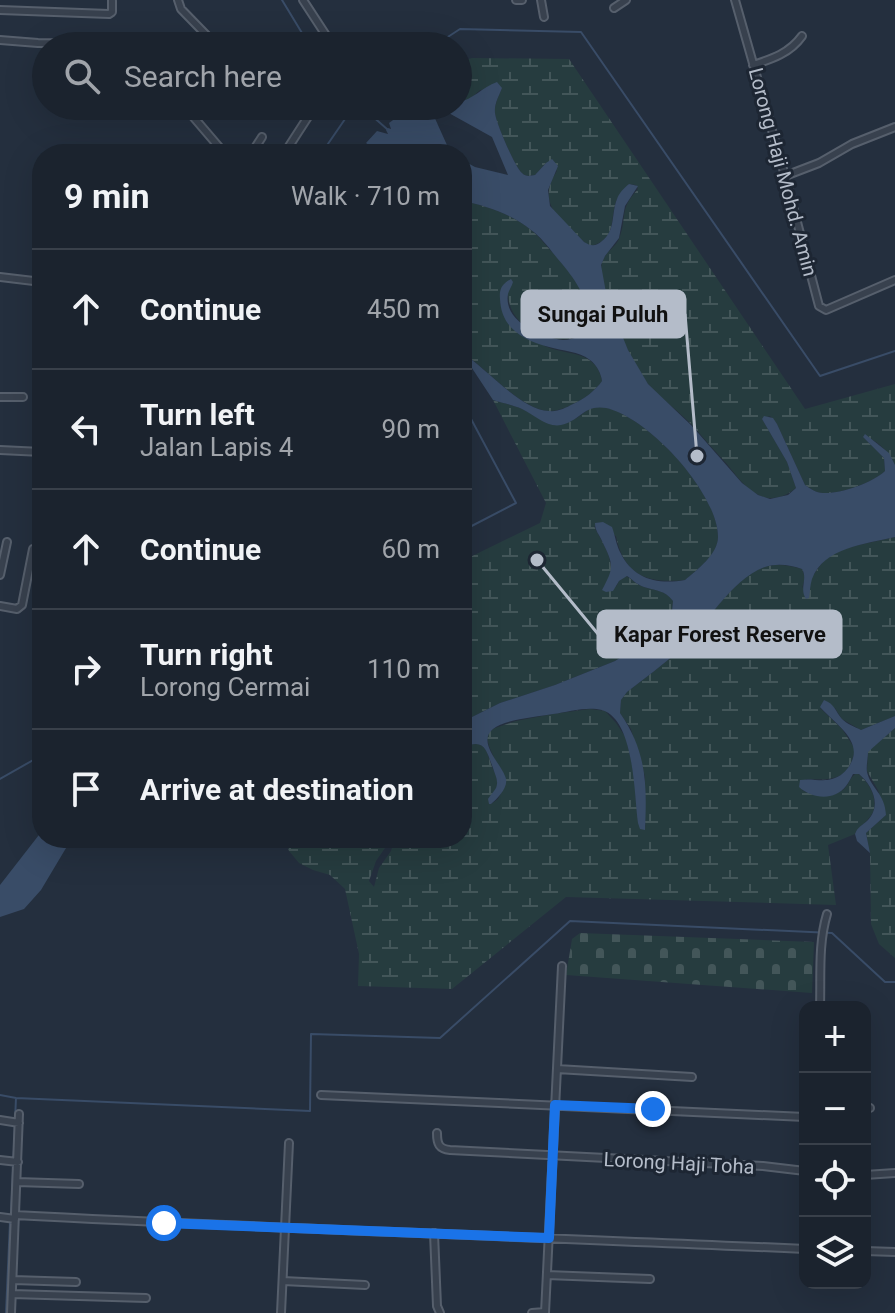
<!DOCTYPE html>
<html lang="en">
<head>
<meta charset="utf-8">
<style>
	:root { --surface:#1b232e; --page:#242b36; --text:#f1f3f6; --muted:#a0a4aa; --line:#39404a }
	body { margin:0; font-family:Roboto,sans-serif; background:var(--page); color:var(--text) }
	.controls { position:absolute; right:24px; bottom:24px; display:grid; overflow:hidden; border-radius:16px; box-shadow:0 8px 32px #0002 }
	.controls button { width:72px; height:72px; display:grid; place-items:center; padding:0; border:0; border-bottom:2px solid var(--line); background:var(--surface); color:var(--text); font:40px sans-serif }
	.stop { position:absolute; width:24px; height:24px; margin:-18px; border:6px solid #1a73e8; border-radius:50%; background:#fff }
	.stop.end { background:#1a73e8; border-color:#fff; box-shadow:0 2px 8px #0008 }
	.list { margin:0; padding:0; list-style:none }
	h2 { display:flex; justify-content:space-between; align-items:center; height:104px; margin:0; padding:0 32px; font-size:34px }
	h2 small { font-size:26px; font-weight:400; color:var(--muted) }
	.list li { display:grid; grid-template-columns:52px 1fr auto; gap:24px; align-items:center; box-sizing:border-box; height:120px; padding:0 32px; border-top:2px solid var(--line) }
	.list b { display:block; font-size:30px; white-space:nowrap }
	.list p { margin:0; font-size:26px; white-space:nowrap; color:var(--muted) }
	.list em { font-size:26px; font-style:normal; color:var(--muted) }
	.icon { flex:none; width:44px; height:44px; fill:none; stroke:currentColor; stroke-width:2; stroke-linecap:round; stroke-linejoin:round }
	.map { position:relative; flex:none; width:895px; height:1313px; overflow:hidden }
	.search { position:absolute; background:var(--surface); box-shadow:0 8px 32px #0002; left:32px; top:32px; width:440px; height:88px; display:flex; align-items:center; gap:20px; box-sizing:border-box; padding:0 28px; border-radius:44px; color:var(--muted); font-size:30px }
	.panel { position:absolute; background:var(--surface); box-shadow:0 8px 32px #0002; left:32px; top:144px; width:440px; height:704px; border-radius:32px }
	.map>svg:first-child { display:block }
	.wetland { fill:url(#wetland-marsh) }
	.cemetery { fill:url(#cemetery-stones) }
	.water { fill:#394c67 }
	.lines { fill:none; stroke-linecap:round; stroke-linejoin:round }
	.stream { stroke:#394c67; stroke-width:2 }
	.minor-casing { stroke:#565f6c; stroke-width:10 }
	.minor { stroke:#38414e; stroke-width:6 }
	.route { stroke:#1a73e8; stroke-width:10 }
	.labels { text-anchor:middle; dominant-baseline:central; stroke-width:6; stroke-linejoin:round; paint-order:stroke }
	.street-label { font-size:20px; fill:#b4bcc9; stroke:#1d2633 }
	.leader { fill:none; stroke:#b4bcc9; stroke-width:3 }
	.callout-dot { fill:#b4bcc9; stroke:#1d2633; stroke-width:3 }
	.callout { fill:#b4bcc9; stroke:#b4bcc9; stroke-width:3 }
	.callout-label { font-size:22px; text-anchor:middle; font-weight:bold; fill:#111 }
</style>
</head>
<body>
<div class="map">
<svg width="895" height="1313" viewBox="0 0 895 1313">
	<defs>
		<pattern id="wetland-marsh" width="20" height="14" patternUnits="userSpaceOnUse" patternTransform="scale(2)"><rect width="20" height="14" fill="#263c3f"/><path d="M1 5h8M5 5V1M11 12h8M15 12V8" fill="none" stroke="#435659"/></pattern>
		<pattern id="cemetery-stones" width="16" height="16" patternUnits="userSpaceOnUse" patternTransform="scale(2)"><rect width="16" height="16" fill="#263c3f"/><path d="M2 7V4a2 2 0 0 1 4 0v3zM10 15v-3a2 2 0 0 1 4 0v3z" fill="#435659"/></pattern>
	</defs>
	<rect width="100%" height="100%" fill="#242f3e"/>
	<!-- wetland -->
	<path class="wetland" d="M472 58 569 59 805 409 895 384V465C888 452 878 439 863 437L884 458 885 471C872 483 841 494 823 493 816 493 811 489 805 485L777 424 770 416 762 419 787 462 796 488C785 497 770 502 757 494 744 487 736 475 727 464 716 452 705 440 695 428 681 413 664 401 650 386 633 367 596 288 602 263 604 253 615 248 619 239 628 216 618 211 638 189L636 185 629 184C625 189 619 194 617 199 609 218 618 240 590 246L584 242C562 221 535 204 557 171L546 163 535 175C530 176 526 177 522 173 515 167 496 123 495 113 494 105 499 96 502 88L480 90 471 98 458 102V62Z
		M462 201C485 205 513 215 531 230 539 236 546 246 553 253 573 276 599 304 581 336 552 347 510 328 508 295L500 304C510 313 537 342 547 347 569 356 596 350 602 381 595 391 584 399 573 404 565 408 558 411 549 411 521 410 485 367 462 352Z
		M493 400C502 403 513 405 522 409 538 417 549 424 568 421 584 419 585 403 607 408 648 418 719 493 718 538 718 554 697 570 685 580 647 584 624 575 616 536L594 526C601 541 615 559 610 577L616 587 619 581 626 576C632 579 637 585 644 587 656 591 665 590 673 601L672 611 660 625 632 650 615 661 555 685 500 703 462 722V561L540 523 546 503Z
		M895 537V716L861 730 842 719 835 708H820L842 729 855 749C849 780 834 780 806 779L802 790C814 797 834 799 845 788 850 782 850 777 857 773 871 783 882 805 868 819 863 826 858 826 855 834L828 845 836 905 566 897 452 989 358 986 359 954 345 889 330 875 313 870 299 863 289 851 284 838H388L387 845 376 861 369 881 374 887 379 868 391 851 395 838H462V748C484 738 486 748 492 767 495 773 498 778 497 786 496 792 493 798 491 804L498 799 505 786 502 770 496 762 489 746 487 738 489 732 495 728 516 721 553 714 590 709 605 711 616 723 626 738 635 778 636 802 646 828 645 822V776L631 729 620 713 621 700 627 692C645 678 664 664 681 649 707 625 731 578 765 567 777 563 791 566 802 569L805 578 802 588C813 579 817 567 827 558 842 546 876 542 895 537Z
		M895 728V958L879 944 871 924 870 853 866 833 886 815 878 790 867 771 868 751Z"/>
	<!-- cemetery -->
	<path class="cemetery" d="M580 933 814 942 812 993 566 975 572 939Z"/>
	<!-- water -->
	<path class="water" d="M497 82 502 88C499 96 494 104 495 113 496 123 515 167 522 173 526 177 530 176 535 175L546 163 552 159 558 166 548 190 550 206 584 242C591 246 595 247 602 241 616 230 611 214 617 199 619 193 624 188 629 184L638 186 625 206 619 238 605 256 601 265 607 298 628 350 648 384 692 426 742 483 758 495 770 499 788 495 796 488 787 462 762 419 764 416 773 418 777 424 805 485C811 489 816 493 823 493 841 494 872 483 885 471L884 458 863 437 865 434 889 453 895 465V537C866 544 824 547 812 579 810 585 810 592 809 598L806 599C799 589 808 579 802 569 791 565 777 563 765 567 731 579 707 625 681 649 664 664 645 678 627 692L621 700 620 713C647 752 647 785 645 830L640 829 638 823C634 796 635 720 602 710 587 706 568 712 553 714 537 717 505 719 493 729 476 743 503 765 506 779 508 788 497 799 491 804H489L488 799C490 795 494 792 496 788 499 781 495 775 493 768 486 750 485 737 462 748V722L500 703 555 685 615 661 632 650 660 625 672 611 673 601C665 590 656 591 644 587 637 585 632 579 627 576L619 581 613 591 606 592 602 590C614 567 614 566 602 541 599 534 595 531 595 523L603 522 612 527C615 535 616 544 620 552 633 579 657 585 685 580 697 570 718 554 718 537 718 493 648 417 606 408 584 404 580 421 561 425 548 428 534 415 522 409 513 405 502 403 493 400L462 353C486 367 520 410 549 411 558 412 565 408 573 404 584 399 595 391 602 381 601 374 597 365 590 360 579 351 562 351 549 347 523 340 501 328 500 299 499 289 502 284 511 279L513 282C512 286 509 290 508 294 503 321 541 338 563 340 569 340 575 338 581 336 598 307 575 279 557 258 549 248 541 237 531 230 513 215 485 205 462 201V160L475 167 508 175 492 137 447 112 437 110 433 114 451 154H380L366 143 377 131 388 134 386 130 388 128 391 129 389 123 412 106H458V102C473 100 482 87 497 82Z
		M824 700C835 704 835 711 842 719 847 724 855 727 861 730L895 716V728L868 752C868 758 866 766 867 772 871 789 885 793 886 815L866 833 870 853 857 841 855 834C858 826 862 826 868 820 882 805 872 785 859 774H853C851 778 849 782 846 786 835 801 812 799 799 787L800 780C811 778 822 782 832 779 840 777 847 771 851 763 863 740 834 723 820 707Z
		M42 831V838H72L41 890 24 909 0 917V885Z"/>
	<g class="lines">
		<!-- stream -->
		<path class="stream" d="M282 0 302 33 313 46
			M434 46 460 29 581 32 820 376 895 351
			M364 106 371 115 387 129
			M321 154 354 106
			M462 402 516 503 462 531
			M0 779 42 755
			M0 1095 16 1098 310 1111 311 1034 440 1038 570 921 832 933 885 982H895
			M15 1120 16 1098
			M11 1216 15 1126
			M6 1313 10 1222"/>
		<defs>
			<path id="minor" d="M178 0 181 9 217 46
				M303 0 333 46
				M516 0H522
				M541 0 544 17
				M735 0 785 176 819 306 826 310 895 280
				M614 8 626 0
				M0 10 109 14 112 12V1
				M0 40 38 43 108 44
				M753 65C772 59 790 53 802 36
				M184 106 225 154
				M390 106 394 107
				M251 154 262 137
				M284 154 315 106
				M785 176 819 163 852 144 895 127
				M0 277 42 282
				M0 397H23
				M0 450 42 452
				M0 575 7 542
				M0 606 17 609 22 605 33 549
				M820 1007C821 976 818 944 827 914
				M557 1069 692 1077
				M321 1095 805 1117
				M865 1108H870
				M0 1120 19 1123
				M437 1133C437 1144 439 1149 450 1150L763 1166 805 1171
				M0 1160 18 1162
				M865 1175 895 1173
				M17 1182 79 1184
				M15 1215C278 1229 542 1237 805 1249
				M0 1217 15 1219
				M434 1233 437 1306 440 1313
				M865 1251 895 1252
				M547 1275 650 1279
				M13 1280 76 1282
				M283 1281 365 1285
				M12 1294 146 1298
				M11 1313 19 1114
				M281 1313 289 1143
				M532 1313 545 1312
				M545 1313 562 966"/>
		</defs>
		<!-- minor casing -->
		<use href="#minor" class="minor-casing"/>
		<!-- minor -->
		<use href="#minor" class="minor"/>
	</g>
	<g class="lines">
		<!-- route -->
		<path class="route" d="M164 1223 549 1238 555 1105 653 1109"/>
	</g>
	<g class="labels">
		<!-- street labels -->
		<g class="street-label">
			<text transform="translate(783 172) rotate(75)">Lorong Haji Mohd. Amin</text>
			<text transform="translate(679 1163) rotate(3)">Lorong Haji Toha</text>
		</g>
	</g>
	<!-- callouts -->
	<path class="leader" d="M697 456L685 314M537 560L598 634"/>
	<g class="callout-dot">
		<circle cx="697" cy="456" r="8"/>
		<circle cx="537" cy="560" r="8"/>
	</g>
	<g class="callout">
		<rect x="522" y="291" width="163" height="46" rx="8"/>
		<rect x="598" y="611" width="243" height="46" rx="8"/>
	</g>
	<g class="callout-label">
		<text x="603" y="322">Sungai Puluh</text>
		<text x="720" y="642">Kapar Forest Reserve</text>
	</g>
</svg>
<div class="controls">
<button>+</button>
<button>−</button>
<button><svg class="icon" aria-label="locate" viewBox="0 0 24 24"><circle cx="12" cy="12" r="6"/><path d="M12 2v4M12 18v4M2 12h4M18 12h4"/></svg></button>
<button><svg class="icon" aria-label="layers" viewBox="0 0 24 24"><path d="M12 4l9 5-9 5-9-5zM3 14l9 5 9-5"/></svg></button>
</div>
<div class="stop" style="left:164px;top:1223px"></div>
<div class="stop end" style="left:653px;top:1109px"></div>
<div class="search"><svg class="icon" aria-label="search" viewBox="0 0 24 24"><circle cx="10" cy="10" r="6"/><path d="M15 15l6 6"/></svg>Search here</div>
<section class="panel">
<h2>9 min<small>Walk · 710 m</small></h2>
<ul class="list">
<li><svg class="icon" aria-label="ahead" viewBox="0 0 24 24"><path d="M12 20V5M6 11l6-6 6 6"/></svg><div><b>Continue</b></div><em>450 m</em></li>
<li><svg class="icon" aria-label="left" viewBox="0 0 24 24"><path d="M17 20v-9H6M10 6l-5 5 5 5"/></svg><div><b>Turn left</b><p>Jalan Lapis 4</p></div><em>90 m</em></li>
<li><svg class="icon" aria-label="ahead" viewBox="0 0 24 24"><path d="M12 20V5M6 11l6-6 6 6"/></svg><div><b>Continue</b></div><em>60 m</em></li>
<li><svg class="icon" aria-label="right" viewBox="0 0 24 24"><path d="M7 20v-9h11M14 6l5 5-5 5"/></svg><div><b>Turn right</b><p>Lorong Cermai</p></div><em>110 m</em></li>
<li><svg class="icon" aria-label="arrive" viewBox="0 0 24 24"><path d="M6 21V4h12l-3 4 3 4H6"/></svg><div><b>Arrive at destination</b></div></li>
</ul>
</section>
</div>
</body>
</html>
